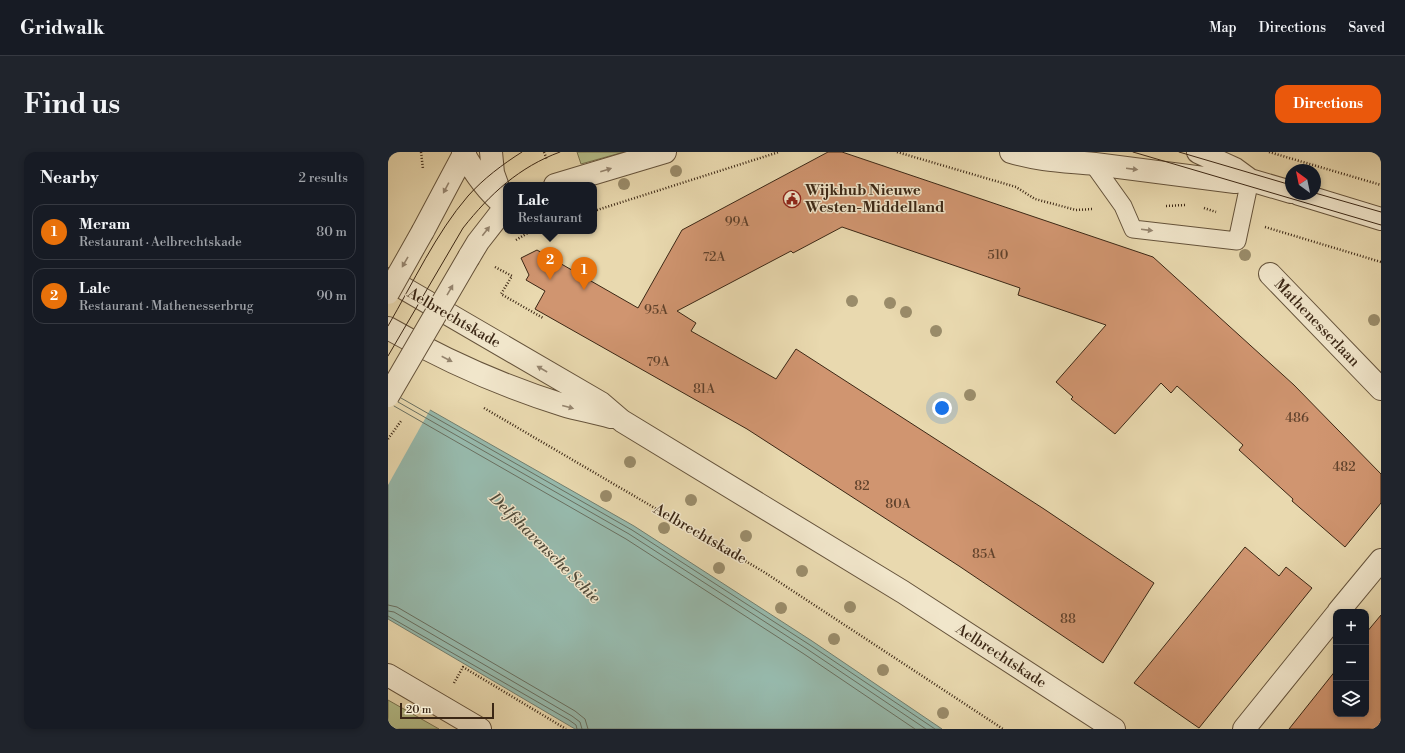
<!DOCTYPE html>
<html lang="en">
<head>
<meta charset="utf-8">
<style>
	:root { --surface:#171b24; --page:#20242c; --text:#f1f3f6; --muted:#9ea1a6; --line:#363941; --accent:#ea580c }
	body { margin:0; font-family:"Libre Bodoni",serif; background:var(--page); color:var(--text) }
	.controls { position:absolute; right:12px; bottom:12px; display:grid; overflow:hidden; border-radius:8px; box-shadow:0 2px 6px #0003 }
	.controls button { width:36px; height:36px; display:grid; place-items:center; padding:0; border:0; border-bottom:1px solid var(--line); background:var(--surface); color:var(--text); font:20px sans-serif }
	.compass { position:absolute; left:897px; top:12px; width:36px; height:36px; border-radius:50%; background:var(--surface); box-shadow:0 2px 6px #0003; rotate:327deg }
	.scale { position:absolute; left:12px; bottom:10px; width:94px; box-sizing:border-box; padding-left:4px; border:2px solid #3b2715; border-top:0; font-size:11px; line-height:14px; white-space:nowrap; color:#3b2715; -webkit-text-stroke:3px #f1e6cb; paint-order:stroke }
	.you { position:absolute; left:554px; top:256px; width:14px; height:14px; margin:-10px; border:3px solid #fff; border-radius:50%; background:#1a73e8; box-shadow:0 0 0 6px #1a73e833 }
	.badge { display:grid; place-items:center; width:26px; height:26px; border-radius:50%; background:var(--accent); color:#fff; font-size:13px; font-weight:700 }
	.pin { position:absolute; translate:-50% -33px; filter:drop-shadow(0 1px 2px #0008) }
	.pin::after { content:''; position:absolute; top:21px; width:14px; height:12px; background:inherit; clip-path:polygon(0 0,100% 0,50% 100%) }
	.popup { position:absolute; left:115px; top:30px; width:94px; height:52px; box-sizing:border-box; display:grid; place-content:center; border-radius:8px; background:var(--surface); filter:drop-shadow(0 1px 3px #0005); font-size:13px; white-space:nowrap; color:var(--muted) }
	.popup b { font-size:15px; color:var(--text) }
	.popup::after { content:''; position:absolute; left:50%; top:100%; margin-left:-8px; border:8px solid transparent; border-top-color:var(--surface) }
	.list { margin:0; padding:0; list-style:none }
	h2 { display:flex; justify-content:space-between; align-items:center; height:52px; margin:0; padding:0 16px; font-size:17px }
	h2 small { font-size:13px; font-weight:400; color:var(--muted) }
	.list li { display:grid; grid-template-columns:26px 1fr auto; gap:12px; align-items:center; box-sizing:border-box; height:56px; margin:0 8px 8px; padding:0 8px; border:1px solid var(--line); border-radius:12px }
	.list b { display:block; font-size:15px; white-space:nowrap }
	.list p { margin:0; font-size:13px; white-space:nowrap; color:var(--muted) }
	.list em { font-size:13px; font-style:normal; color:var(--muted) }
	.icon { flex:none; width:22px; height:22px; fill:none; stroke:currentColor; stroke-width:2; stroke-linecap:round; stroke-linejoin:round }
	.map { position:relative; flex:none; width:993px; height:577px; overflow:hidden; border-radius:12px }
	header { display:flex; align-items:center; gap:24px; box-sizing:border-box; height:56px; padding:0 20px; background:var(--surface); border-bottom:1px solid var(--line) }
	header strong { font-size:19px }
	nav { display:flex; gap:22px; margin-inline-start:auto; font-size:14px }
	.intro { display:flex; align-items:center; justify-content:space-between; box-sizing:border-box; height:96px; padding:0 24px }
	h1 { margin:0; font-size:28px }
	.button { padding:10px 18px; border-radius:12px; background:var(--accent); color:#fff; font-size:14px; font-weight:700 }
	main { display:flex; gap:24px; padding:0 24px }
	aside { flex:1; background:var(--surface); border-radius:12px; box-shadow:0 2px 6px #0003 }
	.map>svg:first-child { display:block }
	.green { fill:#b5bf8b; stroke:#787350 }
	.water { fill:#97baad; stroke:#727f70 }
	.pier { fill:#e9d9af }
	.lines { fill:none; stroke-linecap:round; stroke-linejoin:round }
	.shore { stroke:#697061; stroke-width:1 }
	.building { fill:#d09570; stroke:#3b2715 }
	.service-casing { stroke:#66543c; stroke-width:19 }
	.minor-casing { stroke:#66543c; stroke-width:24 }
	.tertiary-casing { stroke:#66543c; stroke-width:24 }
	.path { stroke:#3b2715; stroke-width:2.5; stroke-dasharray:1 2; stroke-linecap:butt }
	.service { stroke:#f1e6cb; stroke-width:17 }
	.minor { stroke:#f1e6cb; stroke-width:22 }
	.tertiary { stroke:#f1e6cb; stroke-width:22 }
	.tram { stroke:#3b2715; stroke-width:1 }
	.tertiary-bridge-casing { stroke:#66543c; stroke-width:24; stroke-linecap:butt }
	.path-bridge { stroke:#3b2715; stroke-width:2.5; stroke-dasharray:1 2; stroke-linecap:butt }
	.tertiary-bridge { stroke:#f1e6cb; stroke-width:22 }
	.tree { fill:#9a8c6a }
	.oneway { fill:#968670 }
	.labels { text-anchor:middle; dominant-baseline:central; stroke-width:3; stroke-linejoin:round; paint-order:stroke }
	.number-label { font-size:13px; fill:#60422c }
	.poi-label { font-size:15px; font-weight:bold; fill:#3b2715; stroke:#f1e6cb; text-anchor:start }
	.street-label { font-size:15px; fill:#3b2715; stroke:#f1e6cb }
	.water-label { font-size:16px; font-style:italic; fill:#524c3b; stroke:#f1e6cb }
</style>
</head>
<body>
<header>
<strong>Gridwalk</strong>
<nav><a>Map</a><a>Directions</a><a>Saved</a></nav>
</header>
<div class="intro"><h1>Find us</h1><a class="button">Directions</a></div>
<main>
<aside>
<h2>Nearby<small>2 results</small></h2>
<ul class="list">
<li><span class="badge" style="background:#e8710a">1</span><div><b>Meram</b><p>Restaurant · Aelbrechtskade</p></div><em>80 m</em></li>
<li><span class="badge" style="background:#e8710a">2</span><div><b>Lale</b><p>Restaurant · Mathenesserbrug</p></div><em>90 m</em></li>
</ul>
</aside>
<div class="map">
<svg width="993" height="577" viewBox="0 0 993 577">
	<rect width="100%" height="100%" fill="#e9d9af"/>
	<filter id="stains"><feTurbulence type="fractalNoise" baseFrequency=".005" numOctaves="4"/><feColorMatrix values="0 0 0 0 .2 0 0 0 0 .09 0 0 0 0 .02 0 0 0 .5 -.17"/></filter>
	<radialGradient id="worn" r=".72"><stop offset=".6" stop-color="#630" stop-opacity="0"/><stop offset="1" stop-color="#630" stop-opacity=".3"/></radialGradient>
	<!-- green -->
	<path class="green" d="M189 0H236L193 12Z
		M0 548 51 577H0Z"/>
	<!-- water -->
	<path class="water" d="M0 234 246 374 424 489 554 577H187L0 467Z"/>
	<!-- pier -->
	<path class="pier" d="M0 232 43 256 0 333Z"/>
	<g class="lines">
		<!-- shore -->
		<path class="shore" d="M13 246 244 378 422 493 547 577
			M10 250 241 382 419 497 538 577
			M6 254 238 387 416 502 527 577
			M0 453 9 455 187 559 197 567 200 577
			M0 459 6 460 184 564 192 570 194 577
			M0 464 181 568 188 573 189 577"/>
	</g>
	<!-- building -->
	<path class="building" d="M440 0H454L765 105 906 233 993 322V351L957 395 904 349 905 347 851 298 855 293 789 234 783 241 773 231 727 282 683 247 685 245 668 230 718 173 630 143 632 136 454 75 405 101 403 99 289 159 308 171 303 179 388 227 408 197 656 357 766 431 715 511 571 414 359 277 147 157 157 139 138 128 141 123 133 106 149 98 250 156 294 78Z
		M857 395 891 424 898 415 924 436 811 576 746 531Z
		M993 463V577H901L948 518V562H978V481Z"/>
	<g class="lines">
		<defs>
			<path id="service" d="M705 12 735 54 745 77 849 89 862 28"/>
			<path id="minor" d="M882 122 993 237
				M950 460 993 408
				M0 523 92 577
				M856 577 948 463"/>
			<path id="tertiary" d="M75 0C86 21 99 39 117 54
				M103 0 105 21 114 46
				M623 0C653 9 677 9 707 12 754 18 800 24 847 30L862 28
				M810 0 847 17 862 28 903 40
				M167 33 277 0
				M911 42 993 67
				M35 79 77 0
				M81 105 90 90 118 54
				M0 127 213 251 234 269 515 440 726 577
				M0 176C56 208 114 234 175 253 191 258 207 260 223 265"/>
		</defs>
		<!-- service casing -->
		<use href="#service" class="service-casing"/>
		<!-- minor casing -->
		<use href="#minor" class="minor-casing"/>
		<!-- tertiary casing -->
		<use href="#tertiary" class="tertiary-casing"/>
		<!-- path -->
		<path class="path" d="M33 0 35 17
			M156 0 159 8
			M509 0 628 35 647 47 688 58 705 57
			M881 0 993 33
			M778 54 797 53
			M816 56 828 60
			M206 59 391 0
			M877 75 993 110
			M128 88 143 79
			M107 115 124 124 113 142 155 166
			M96 256 376 420 615 577
			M66 531 75 515 178 577"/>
		<!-- service -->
		<use href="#service" class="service"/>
		<!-- minor -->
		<use href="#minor" class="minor"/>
		<!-- tertiary -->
		<use href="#tertiary" class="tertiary"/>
		<!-- tram -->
		<path class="tram" d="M745 0 993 73
			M791 0 903 33
			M927 41 993 60
			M0 174C25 131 48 81 80 44 95 27 115 12 134 0
			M0 204 75 76C102 42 131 15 172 0"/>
		<defs>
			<path id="tertiary-bridge" d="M0 141 35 79
				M0 244 81 105"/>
		</defs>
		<!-- tertiary-bridge casing -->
		<use href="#tertiary-bridge" class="tertiary-bridge-casing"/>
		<!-- path-bridge -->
		<path class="path-bridge" d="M0 287 13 269"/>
		<!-- tertiary-bridge -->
		<use href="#tertiary-bridge" class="tertiary-bridge"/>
	</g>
	<!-- trees -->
	<g class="tree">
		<circle cx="288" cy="19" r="6"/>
		<circle cx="236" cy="32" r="6"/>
		<circle cx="857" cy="103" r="6"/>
		<circle cx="464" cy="149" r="6"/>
		<circle cx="502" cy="151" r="6"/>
		<circle cx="518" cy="160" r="6"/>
		<circle cx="986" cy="168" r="6"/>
		<circle cx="548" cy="179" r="6"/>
		<circle cx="582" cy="243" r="6"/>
		<circle cx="242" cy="310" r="6"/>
		<circle cx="218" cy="344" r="6"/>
		<circle cx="303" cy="348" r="6"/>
		<circle cx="276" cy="376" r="6"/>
		<circle cx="358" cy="384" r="6"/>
		<circle cx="331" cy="416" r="6"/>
		<circle cx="414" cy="419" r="6"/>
		<circle cx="462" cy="455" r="6"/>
		<circle cx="393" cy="456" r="6"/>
		<circle cx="446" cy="487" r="6"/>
		<circle cx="495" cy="518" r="6"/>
		<circle cx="555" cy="561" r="6"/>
	</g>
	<!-- one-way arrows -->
	<defs><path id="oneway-solid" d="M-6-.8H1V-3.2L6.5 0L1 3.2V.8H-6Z"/></defs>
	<g class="oneway">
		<use href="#oneway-solid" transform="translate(744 17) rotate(7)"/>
		<use href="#oneway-solid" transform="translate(218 18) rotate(-17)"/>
		<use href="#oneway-solid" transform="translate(58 36) rotate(118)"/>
		<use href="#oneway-solid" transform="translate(759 78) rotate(7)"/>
		<use href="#oneway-solid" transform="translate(98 79) rotate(-52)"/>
		<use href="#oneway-solid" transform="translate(17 110) rotate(120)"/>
		<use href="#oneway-solid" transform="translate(62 138) rotate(-60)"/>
		<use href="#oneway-solid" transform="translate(59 207) rotate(27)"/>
		<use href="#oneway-solid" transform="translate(154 217) rotate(-150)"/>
		<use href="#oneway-solid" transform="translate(180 255) rotate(15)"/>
	</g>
	<!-- icons -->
	<defs>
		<symbol id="civic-ring" viewBox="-11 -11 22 22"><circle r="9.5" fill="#f1e6cb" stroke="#8f2418" stroke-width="1.5"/><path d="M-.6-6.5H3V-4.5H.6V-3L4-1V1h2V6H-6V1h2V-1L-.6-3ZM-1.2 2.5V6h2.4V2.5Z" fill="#8f2418"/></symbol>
	</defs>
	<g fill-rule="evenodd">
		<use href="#civic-ring" x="394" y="37" width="20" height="20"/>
	</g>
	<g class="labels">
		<!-- number labels -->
		<g class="number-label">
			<text x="349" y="70">99A</text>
			<text x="610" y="103">510</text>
			<text x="326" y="105">72A</text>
			<text x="268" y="158">95A</text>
			<text x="270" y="210">79A</text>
			<text x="316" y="237">81A</text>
			<text x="909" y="266">486</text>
			<text x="956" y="315">482</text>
			<text x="474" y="334">82</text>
			<text x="510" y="352">80A</text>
			<text x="596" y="402">85A</text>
			<text x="680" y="467">88</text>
		</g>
		<!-- poi labels -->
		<g class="poi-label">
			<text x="417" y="38">Wijkhub Nieuwe<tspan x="417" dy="17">Westen-Middelland</tspan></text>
		</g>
		<!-- street labels -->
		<g class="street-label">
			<text transform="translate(66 166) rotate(30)">Aelbrechtskade</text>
			<text transform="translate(929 171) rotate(46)">Mathenesserlaan</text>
			<text transform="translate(312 382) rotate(30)">Aelbrechtskade</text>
			<text transform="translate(613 504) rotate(33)">Aelbrechtskade</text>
		</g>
		<!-- water labels -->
		<g class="water-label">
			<text transform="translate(157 396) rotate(45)">Delfshavensche Schie</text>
		</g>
	</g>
	<rect width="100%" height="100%" filter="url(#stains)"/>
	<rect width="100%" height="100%" fill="url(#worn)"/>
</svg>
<div class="controls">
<button>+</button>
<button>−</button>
<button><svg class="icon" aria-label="layers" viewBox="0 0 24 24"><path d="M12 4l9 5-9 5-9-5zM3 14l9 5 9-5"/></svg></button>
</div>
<svg class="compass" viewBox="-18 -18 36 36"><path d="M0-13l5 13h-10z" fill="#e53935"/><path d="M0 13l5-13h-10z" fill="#9ea1a6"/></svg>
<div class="scale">20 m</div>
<div class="you"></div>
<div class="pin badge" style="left:196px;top:138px;background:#e8710a">1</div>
<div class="pin badge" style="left:162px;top:128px;background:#e8710a">2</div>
<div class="popup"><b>Lale</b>Restaurant</div>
</div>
</main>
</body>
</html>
